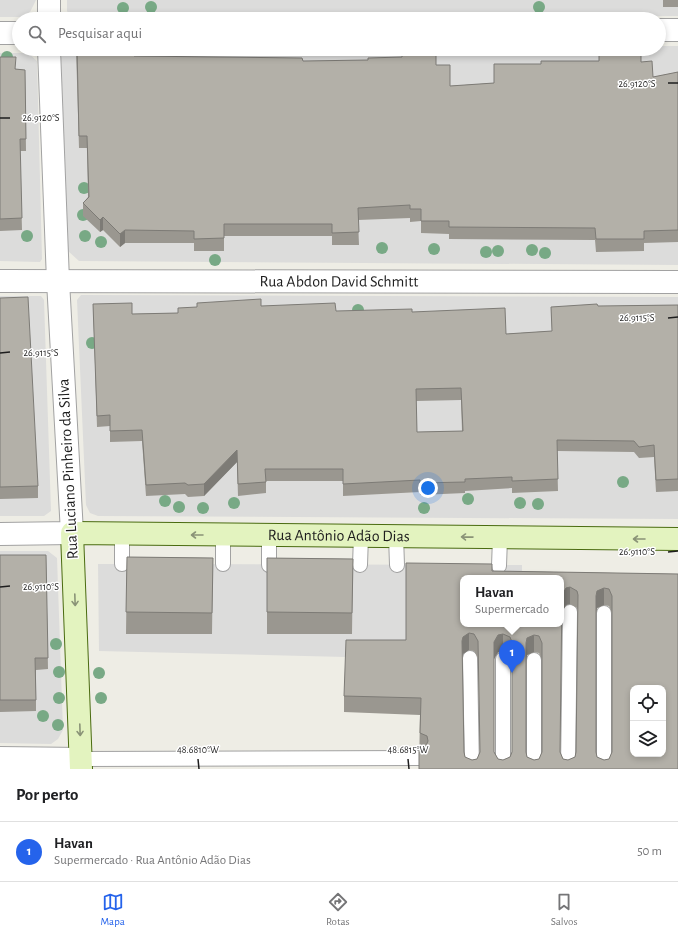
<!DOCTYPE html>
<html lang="pt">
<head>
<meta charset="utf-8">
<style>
	:root { --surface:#fff; --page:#f6f6f6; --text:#202124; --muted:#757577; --line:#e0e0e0; --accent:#2563eb }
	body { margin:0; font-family:"Alegreya Sans",sans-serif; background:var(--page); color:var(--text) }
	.controls { position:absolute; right:12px; bottom:12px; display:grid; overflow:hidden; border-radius:8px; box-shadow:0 2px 6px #0003 }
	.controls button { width:36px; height:36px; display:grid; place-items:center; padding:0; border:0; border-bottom:1px solid var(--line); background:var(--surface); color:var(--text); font:20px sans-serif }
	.you { position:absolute; left:428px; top:488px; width:14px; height:14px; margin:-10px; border:3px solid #fff; border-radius:50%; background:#1a73e8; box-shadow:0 0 0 6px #1a73e833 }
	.badge { display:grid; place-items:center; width:26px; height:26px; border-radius:50%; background:var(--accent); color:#fff; font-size:13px; font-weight:700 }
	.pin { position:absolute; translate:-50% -33px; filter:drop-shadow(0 1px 2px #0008) }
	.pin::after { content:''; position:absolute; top:21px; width:14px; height:12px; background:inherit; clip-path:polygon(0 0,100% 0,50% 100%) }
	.popup { position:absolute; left:460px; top:575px; width:104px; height:52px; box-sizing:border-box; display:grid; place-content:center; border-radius:8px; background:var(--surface); filter:drop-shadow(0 1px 3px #0005); font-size:13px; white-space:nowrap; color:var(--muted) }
	.popup b { font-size:15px; color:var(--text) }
	.popup::after { content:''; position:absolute; left:50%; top:100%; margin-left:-8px; border:8px solid transparent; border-top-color:var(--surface) }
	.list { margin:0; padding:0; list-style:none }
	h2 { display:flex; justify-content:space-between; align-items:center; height:52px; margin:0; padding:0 16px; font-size:17px }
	h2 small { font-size:13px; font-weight:400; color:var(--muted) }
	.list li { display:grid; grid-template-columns:26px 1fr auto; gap:12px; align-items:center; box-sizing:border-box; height:60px; padding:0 16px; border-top:1px solid var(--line) }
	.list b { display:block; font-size:15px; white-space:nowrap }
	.list p { margin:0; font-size:13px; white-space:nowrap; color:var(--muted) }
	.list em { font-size:13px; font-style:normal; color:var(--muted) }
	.icon { flex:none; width:22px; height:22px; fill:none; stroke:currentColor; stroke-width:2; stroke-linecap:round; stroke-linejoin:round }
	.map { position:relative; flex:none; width:678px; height:769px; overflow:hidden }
	.search { position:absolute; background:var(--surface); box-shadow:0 2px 6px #0003; left:12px; right:12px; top:12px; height:44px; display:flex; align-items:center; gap:10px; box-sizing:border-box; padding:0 14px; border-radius:22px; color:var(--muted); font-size:15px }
	.sheet { height:112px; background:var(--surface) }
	nav { display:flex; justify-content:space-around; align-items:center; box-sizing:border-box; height:56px; border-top:1px solid var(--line); background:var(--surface); font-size:11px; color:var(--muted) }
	nav a { display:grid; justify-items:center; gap:2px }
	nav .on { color:var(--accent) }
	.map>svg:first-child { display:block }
	.residential { fill:#dcdcdb }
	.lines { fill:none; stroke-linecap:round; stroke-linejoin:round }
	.service-casing { stroke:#a2a2a2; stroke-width:16 }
	.minor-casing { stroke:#a2a2a2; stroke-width:24 }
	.secondary-casing { stroke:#4a6b10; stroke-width:24 }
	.service { stroke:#fff; stroke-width:14 }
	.minor { stroke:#fff; stroke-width:22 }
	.secondary { stroke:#e3f3bf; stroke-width:22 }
	.tree { fill:#78a985 }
	.wall { fill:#9a9790; fill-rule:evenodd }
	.shaded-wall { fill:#7d7b76 }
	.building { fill:#b3b0a8; stroke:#7d7b76; fill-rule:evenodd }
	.oneway { stroke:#8a9377 }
	.ticks { fill:none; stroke:#1e1e1e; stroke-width:1.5 }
	.labels { text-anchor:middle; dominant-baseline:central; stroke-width:3; stroke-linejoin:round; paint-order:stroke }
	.street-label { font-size:16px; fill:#1e1e1e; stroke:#fff }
	.ticks-label { font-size:10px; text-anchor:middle; fill:#1e1e1e; stroke:#fff; stroke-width:3; stroke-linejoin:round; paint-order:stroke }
</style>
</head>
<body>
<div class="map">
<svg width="678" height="769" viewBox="0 0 678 769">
	<rect width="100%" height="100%" fill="#eeede5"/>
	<!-- residential -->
	<path class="residential" d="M0 0H36L30 12 23 17H0Z
		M67 0H678V16L81 19 71 18 67 11Z
		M659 46H678V265L79 261 68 251 61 57 69 49H659Z
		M0 53H28L37 61 42 259 40 262 0 261Z
		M81 295 678 297V519L98 516 90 513 86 505 77 300Z
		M0 296H41L44 300 51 511 44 516H0Z
		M0 551H48L57 558 63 730 58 739 51 744 0 743Z
		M98 564 522 565V578H463V624L521 658 346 657 99 651Z"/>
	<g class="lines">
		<defs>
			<path id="service" d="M122 534V564
				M223 535V564
				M396 536 397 565
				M269 565V535
				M360 565 361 536
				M499 566 500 538
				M604 613V769
				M470 658 472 769
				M534 660V769
				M81 759 420 758
				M503 769V659
				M568 769 570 612"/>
			<g id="minor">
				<path d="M49 19V0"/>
				<path d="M659 30H678"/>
				<path d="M0 33H19"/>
				<path id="s1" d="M0 281 678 282"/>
				<path d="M0 534 72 533 58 281 49 49"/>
				<path d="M0 758 81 759"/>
			</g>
			<g id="secondary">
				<path id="s2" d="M81 769 72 533 678 539"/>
			</g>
		</defs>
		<!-- service casing -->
		<use href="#service" class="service-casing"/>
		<!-- minor casing -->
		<use href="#minor" class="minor-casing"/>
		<!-- secondary casing -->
		<use href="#secondary" class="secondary-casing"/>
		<!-- service -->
		<use href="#service" class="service"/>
		<!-- minor -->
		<use href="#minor" class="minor"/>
		<!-- secondary -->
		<use href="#secondary" class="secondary"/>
	</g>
	<!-- trees -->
	<g class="tree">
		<circle cx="151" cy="7" r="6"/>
		<circle cx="539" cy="7" r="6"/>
		<circle cx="123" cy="8" r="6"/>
		<circle cx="7" cy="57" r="6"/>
		<circle cx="84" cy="188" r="6"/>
		<circle cx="83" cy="215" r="6"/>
		<circle cx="27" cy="236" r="6"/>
		<circle cx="85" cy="236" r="6"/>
		<circle cx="101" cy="242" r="6"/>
		<circle cx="382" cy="248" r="6"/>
		<circle cx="434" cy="249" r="6"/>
		<circle cx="532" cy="250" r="6"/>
		<circle cx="498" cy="251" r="6"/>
		<circle cx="486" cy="252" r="6"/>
		<circle cx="545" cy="253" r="6"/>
		<circle cx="215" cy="260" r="6"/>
		<circle cx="358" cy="310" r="6"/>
		<circle cx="92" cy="343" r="6"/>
		<circle cx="623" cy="482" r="6"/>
		<circle cx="468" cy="499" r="6"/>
		<circle cx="165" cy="501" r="6"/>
		<circle cx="234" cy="503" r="6"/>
		<circle cx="520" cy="503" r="6"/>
		<circle cx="538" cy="504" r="6"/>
		<circle cx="179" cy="507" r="6"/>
		<circle cx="203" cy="508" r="6"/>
		<circle cx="424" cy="508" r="6"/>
		<circle cx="56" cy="644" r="6"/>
		<circle cx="59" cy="672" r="6"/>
		<circle cx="99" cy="673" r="6"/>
		<circle cx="59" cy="698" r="6"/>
		<circle cx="101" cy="698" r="6"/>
		<circle cx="43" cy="716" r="6"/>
		<circle cx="58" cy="725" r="6"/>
	</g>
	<!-- wall -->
	<path class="wall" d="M663 0H678V7H663Z
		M76 49 110 51 134 56 436 65 450 86 494 83 541 64 641 62 653 77 678 72V242L644 243V251L596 252 595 240 449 239V234L421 233V221L410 222V218L358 220 359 245H332V236H224V251H194V243H125L120 247 103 230 100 232 83 216V203L88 197 87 148H79Z
		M0 57 16 69 25 70 26 151H20L22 230 0 231Z
		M0 298 38 486V498L0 499Z
		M93 304 132 314 178 313 261 306 336 311 412 312 506 334 552 331 551 307 678 305V491L656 492 654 457 639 458 634 452 557 451 558 491 512 493V488L465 491V493L420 495V492L343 496V481H266V493L238 496 237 462 204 496 188 497 185 494 146 496 142 441 110 442V426L97 427ZM461 400 462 431 417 432 416 401Z
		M0 555H46L48 669 36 670V711L0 712Z
		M127 557 213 558 212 634H126Z
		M267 558 353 559 352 634H267Z
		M492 571 678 574V769H419L420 715 344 712V696L406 640ZM570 604 577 608 578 611 576 752 575 757 568 760 563 759 560 752 562 612 566 605ZM604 605 609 606 612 613V752L609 759 604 760 597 757 596 752V613L597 608ZM469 650 474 651 478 658 480 753 477 759 472 760 465 757 464 752 462 657 463 654ZM503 651 510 654 512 659V752L510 757 503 760 498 759 494 752V659L498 652ZM534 652 539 653 542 660V752L539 759 534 760 527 757 526 752V660L527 655Z"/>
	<!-- shaded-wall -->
	<path class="shaded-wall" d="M103 217V230L100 232V220Z
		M125 230V243L120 247V234Z
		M237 450V462L204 496V484Z
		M570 587V604L566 605 562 612V595L566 588Z
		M604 588V605L597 608 596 613V596L597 591Z
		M469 633V650L463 654 462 658V641L463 637Z
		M503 634V651L498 652 494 659V642L498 635Z
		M534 635V652L527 655 526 660V643L527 638Z"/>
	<!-- building -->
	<path class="building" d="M77 49H110V51H134V56L302 58 303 61 368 60V58L402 57V54H436V65H450V86L494 83V64H541V61H599V52L641 53V62L652 61 653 77 678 72V230L644 231V239H596L595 228 449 227V221H421V209H410V205L358 208 359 232 332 233V224H224V238L194 239V231L125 230 120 234 103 217 100 220 83 203 89 197 87 136H79Z
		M0 57H16L15 69 25 70 26 139H20L22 218 0 219Z
		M28 297 38 486 0 487V298Z
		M261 299V306L335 303 336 311 412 309V312L505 308 506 334 552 331 551 307 597 304 598 306 678 305V479L656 480 654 445 639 447 634 441 557 440 558 479 512 481V477L465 479V482L420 483V480L343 484V469H265L266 482 238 484 237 450 204 484 188 485 185 483 146 485 142 430 110 431V415L97 416 93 304 132 303V314L178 313V308L197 307V303ZM461 388 463 431 417 432 416 389Z
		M0 555H46L48 658H35L36 700H0Z
		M127 557 213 558 212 613 126 612Z
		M267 558 353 559 352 613 267 612Z
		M406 563 492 564V571L678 574V769H419V750L425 748 428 741 427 736 420 733 421 698 344 696 346 640H406ZM463 578H561V624H463ZM570 587 577 591 578 595 576 752 575 757 568 760 563 759 560 752 562 595 566 588ZM604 588 609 589 612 596V752L609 759 604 760 597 757 596 752V596L597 591ZM469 633 474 634 478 641 480 752 477 759 472 760 465 757 464 752 462 641 463 637ZM503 634 510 637 512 642V752L510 757 503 760 498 759 494 752V642L498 635ZM534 635 539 636 542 643V752L539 759 534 760 527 757 526 752V643L527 638ZM633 688H663V754H633Z"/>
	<!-- one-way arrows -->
	<defs><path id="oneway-shaft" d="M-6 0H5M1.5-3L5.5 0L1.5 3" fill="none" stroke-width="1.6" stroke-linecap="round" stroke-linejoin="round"/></defs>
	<g class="oneway">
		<use href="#oneway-shaft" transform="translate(197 535) rotate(-180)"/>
		<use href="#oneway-shaft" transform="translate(467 537) rotate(-179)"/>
		<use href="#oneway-shaft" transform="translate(639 539) rotate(-180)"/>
		<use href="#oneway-shaft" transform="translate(75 600) rotate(88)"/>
		<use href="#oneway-shaft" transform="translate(80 730) rotate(88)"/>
	</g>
	<!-- ticks -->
	<path class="ticks" d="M668 83H678M0 118H10M668 318 678 317M0 353 10 352M668 552 678 551M0 587 10 586M198 759 199 769M408 759 409 769"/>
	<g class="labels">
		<!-- street labels -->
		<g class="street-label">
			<text stroke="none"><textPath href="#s1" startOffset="339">Rua Abdon David Schmitt</textPath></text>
			<text transform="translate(68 469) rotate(-93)">Rua Luciano Pinheiro da Silva</text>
			<text stroke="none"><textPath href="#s2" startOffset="503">Rua Antônio Adão Dias</textPath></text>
		</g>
	</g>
	<g class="ticks-label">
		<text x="637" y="87">26.9120°S</text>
		<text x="41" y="121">26.9120°S</text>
		<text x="637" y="321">26.9115°S</text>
		<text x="41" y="356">26.9115°S</text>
		<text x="637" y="555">26.9110°S</text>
		<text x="41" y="590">26.9110°S</text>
		<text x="198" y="753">48.6810°W</text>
		<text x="408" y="753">48.6815°W</text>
	</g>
</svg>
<div class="controls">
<button><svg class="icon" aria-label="locate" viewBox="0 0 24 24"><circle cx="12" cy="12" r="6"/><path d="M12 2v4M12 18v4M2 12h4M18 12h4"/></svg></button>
<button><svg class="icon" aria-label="layers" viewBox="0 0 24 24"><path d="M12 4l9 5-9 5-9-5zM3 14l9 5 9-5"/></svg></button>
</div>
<div class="you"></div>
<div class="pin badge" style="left:512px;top:673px">1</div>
<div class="popup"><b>Havan</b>Supermercado</div>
<div class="search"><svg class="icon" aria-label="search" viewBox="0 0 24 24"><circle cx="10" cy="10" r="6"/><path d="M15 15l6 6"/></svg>Pesquisar aqui</div>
</div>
<section class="sheet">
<h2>Por perto<small></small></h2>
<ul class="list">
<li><span class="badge">1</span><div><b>Havan</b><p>Supermercado · Rua Antônio Adão Dias</p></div><em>50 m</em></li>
</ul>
</section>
<nav>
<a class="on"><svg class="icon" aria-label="map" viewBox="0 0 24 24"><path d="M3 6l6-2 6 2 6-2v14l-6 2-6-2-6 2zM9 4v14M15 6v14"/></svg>Mapa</a>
<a><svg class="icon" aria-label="directions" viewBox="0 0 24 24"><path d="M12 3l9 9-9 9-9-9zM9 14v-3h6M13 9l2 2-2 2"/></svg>Rotas</a>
<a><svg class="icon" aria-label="saved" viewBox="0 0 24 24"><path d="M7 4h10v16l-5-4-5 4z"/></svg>Salvos</a>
</nav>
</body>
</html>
